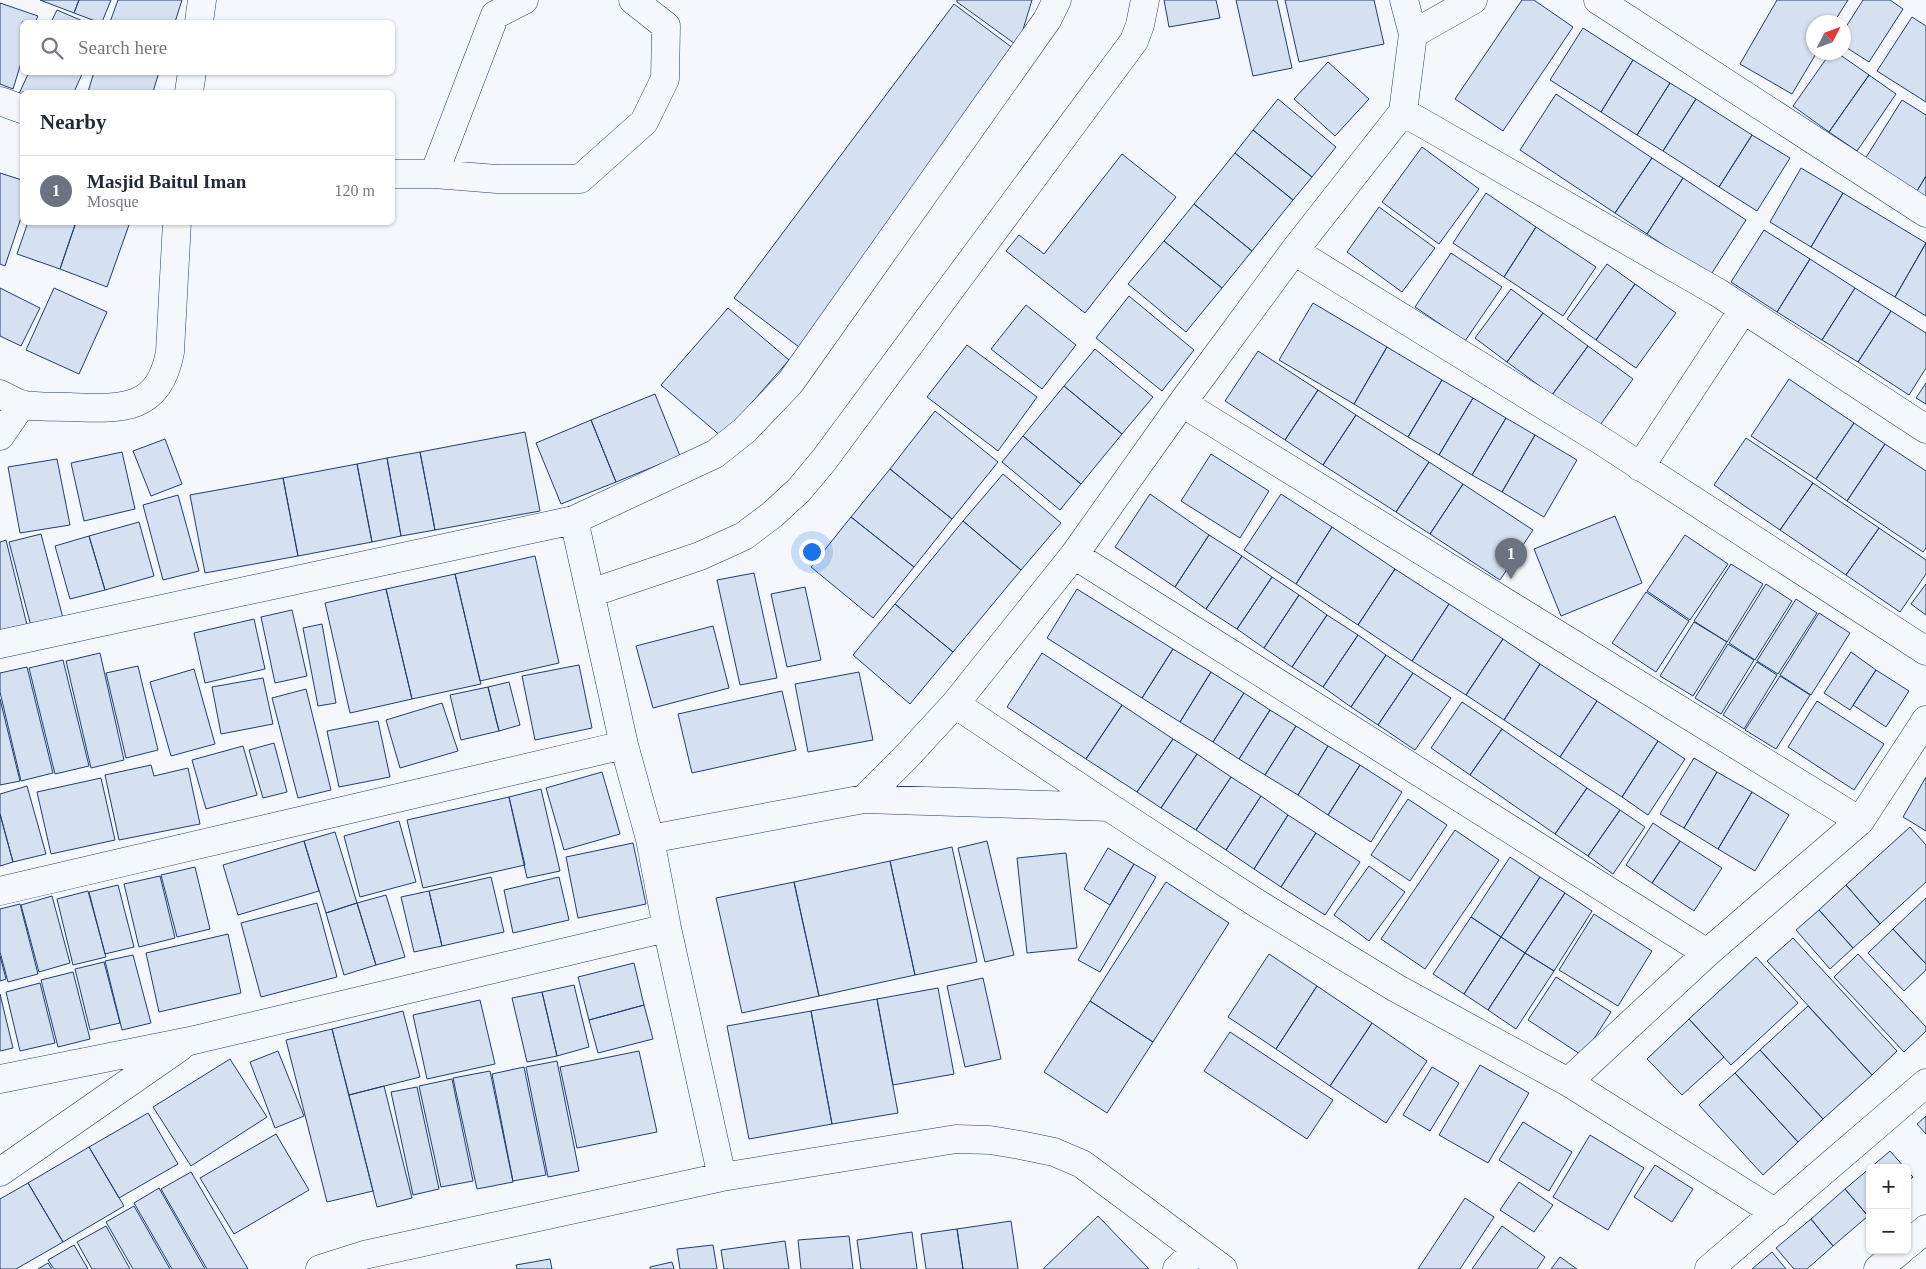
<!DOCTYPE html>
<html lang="en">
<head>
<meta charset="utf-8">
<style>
	:root { --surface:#fff; --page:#f2f2f3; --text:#1f2937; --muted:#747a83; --line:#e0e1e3; --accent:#7c3aed }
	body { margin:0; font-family:Georgia,serif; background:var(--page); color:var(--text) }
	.controls { position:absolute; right:15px; bottom:15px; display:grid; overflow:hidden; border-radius:8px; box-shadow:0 1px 4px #0004 }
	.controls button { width:45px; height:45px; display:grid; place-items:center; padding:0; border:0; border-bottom:1px solid var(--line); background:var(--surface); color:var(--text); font:25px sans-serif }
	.compass { position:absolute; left:1806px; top:15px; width:45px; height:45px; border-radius:50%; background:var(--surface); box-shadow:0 1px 4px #0004; rotate:48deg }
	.you { position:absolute; left:811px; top:551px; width:18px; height:18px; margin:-12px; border:4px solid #fff; border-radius:50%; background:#1a73e8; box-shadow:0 0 0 8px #1a73e833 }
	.badge { display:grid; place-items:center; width:32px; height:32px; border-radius:50%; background:var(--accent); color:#fff; font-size:16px; font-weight:700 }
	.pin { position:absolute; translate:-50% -41px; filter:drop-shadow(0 1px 2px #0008) }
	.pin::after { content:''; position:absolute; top:26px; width:18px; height:15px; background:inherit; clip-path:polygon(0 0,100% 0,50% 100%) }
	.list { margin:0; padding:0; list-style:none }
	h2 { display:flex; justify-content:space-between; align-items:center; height:65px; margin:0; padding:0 20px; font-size:21px }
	h2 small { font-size:16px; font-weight:400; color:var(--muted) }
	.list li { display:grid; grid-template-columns:32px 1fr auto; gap:15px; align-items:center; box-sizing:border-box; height:70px; padding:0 20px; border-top:1px solid var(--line) }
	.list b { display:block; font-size:19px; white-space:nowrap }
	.list p { margin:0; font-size:16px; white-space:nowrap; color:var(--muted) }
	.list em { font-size:16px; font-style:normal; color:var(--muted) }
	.icon { flex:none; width:28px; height:28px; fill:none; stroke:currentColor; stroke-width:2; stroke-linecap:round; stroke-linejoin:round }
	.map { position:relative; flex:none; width:1926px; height:1269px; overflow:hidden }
	.search { position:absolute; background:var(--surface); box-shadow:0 1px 4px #0004; left:20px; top:20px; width:375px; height:55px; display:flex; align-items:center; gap:12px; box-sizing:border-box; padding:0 18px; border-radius:8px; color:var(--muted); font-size:19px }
	.panel { position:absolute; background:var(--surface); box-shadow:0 1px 4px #0004; left:20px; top:90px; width:375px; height:135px; border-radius:8px }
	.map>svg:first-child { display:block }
	.building { fill:#d5e0f0; stroke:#1d3f73 }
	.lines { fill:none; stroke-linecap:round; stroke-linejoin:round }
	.street-casing { stroke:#1d3f73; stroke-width:29 }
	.street { stroke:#f4f7fb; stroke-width:28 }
</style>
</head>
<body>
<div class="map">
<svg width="1926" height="1269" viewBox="0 0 1926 1269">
	<rect width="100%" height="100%" fill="#f4f7fb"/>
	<!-- building -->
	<path class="building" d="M40 0H79L74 13Z
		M79 0H111L102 22H98L74 13Z
		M118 0H182L175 22H110Z
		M957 0H1032L1018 46 957 2Z
		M1164 0H1216L1220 18 1169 27Z
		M1236 0H1277L1292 68 1253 76Z
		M1285 0H1374L1384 44 1299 62Z
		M1522 0H1534L1573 27 1503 131 1455 99Z
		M1777 0H1848L1834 22H1814V52H1817L1792 94 1740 64Z
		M1863 0H1890L1903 9 1869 62 1844 46V30Z
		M0 3 38 16 35 22H22V60L13 89 0 84Z
		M954 4 1018 52 799 347 734 298Z
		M57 10 85 22H51Z
		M1912 17 1926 26V102L1877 71Z
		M1583 28 1633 60 1601 112 1550 80Z
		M1831 52H1836L1869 75 1829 132 1793 106Z
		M1633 60 1670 83 1637 135 1601 112Z
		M1328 62 1369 99 1335 136 1294 99Z
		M29 72H83L74 92H22V101L17 98Z
		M94 72H159L153 92H88Z
		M1869 75 1896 94 1857 151 1829 132Z
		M1670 83 1696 99 1663 151 1637 135Z
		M1556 94 1652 158 1615 213 1520 150Z
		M1278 99 1336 147 1312 177 1253 130Z
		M1696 99 1752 135 1719 187 1663 151Z
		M1902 100 1926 115V176L1917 191 1865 159Z
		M1253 130 1312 177 1293 200 1235 153Z
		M1752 135 1790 158 1757 211 1719 187Z
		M1422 147 1479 189 1439 244 1382 202Z
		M1235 153 1293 200 1252 251 1194 204Z
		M1122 154 1176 197 1085 313 1006 251 1019 235 1044 254Z
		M1652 158 1683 178 1647 234 1615 213Z
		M1801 168 1843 193 1811 247 1770 222Z
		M0 173 22 180V215L5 266 0 264Z
		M1926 176V197L1917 191Z
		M1683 178 1746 220 1710 276 1647 234Z
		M1486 193 1536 227 1504 277 1453 243Z
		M1843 193 1926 243 1895 297 1811 247Z
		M1194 204 1252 251 1222 288 1164 241Z
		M1379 207 1435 248 1402 292 1347 252Z
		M28 222H76L60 269 17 254Z
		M76 222H130L107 287 60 269Z
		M1536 227 1596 267 1563 316 1504 277Z
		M1764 230 1810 259 1777 312 1731 282Z
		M1164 241 1222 288 1186 332 1128 284Z
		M1926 243V316L1895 297Z
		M1451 253 1502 287 1465 341 1415 307Z
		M1810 259 1855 288 1822 340 1777 312Z
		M1607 264 1635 284 1596 340 1567 319Z
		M1635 284 1676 313 1636 368 1596 340Z
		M0 288 40 308 21 346 0 336Z
		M54 288 107 312 79 374 26 350Z
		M1855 288 1891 311 1858 362 1822 340Z
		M1511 289 1543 313 1507 362 1475 338Z
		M1129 296 1194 350 1162 391 1096 338Z
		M1313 303 1387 347 1354 404 1279 360Z
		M1026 305 1076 345 1042 389 991 349Z
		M728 308 789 360 722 437 661 385Z
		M1891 311 1926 333V368L1909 395 1858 362Z
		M1543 313 1588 346 1552 395 1507 362Z
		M967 345 1037 397 998 451 927 397Z
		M1588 346 1633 379 1598 428 1552 395Z
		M1387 347 1442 380 1408 437 1354 404Z
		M1095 349 1153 397 1122 434 1064 386Z
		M1258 351 1318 390 1285 440 1225 401Z
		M1789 379 1854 423 1816 479 1751 436Z
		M1442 380 1473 398 1439 455 1408 437Z
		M1926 383V404L1916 398Z
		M1064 386 1122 434 1081 484 1023 436Z
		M1318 390 1356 415 1323 465 1285 440Z
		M655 394 680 456 616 482 591 420Z
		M1473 398 1506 418 1472 475 1439 455Z
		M935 411 998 462 952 519 890 469Z
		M1356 415 1429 462 1396 512 1323 465Z
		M1506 418 1535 435 1502 492 1472 475Z
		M591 420 616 482 561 504 536 443Z
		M1854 423 1885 444 1847 501 1816 479Z
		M525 432 540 511 435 530 420 452Z
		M1535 435 1577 460 1544 517 1502 492Z
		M1023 436 1081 484 1060 510 1002 462Z
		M1746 438 1813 483 1780 530 1714 485Z
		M165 439 182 484 151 496 133 451Z
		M1885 444 1926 471V548L1923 552 1847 501Z
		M122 452 135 509 84 521 71 463Z
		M420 452 435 530 401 536 387 458Z
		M1211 454 1269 491 1240 538 1181 501Z
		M387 458 401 536 372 542 357 464Z
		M57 459 70 525 20 533 8 467Z
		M1429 462 1463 484 1430 534 1396 512Z
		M357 464 372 542 298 556 283 478Z
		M890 469 952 519 914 567 851 517Z
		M1003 474 1061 523 1021 570 963 521Z
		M283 478 298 556 205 573 190 495Z
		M1813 483 1879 528 1846 575 1780 530Z
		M1463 484 1533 530 1500 580 1430 534Z
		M1150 494 1209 535 1175 587 1115 547Z
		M1281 494 1332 527 1296 584 1244 550Z
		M178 495 199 571 163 580 143 505Z
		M1615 516 1642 583 1561 616 1534 549Z
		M851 517 914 567 873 618 811 567Z
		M963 521 1021 570 953 652 895 604Z
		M139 522 154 576 105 590 89 536Z
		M1332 527 1395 569 1358 625 1296 584Z
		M1879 528 1926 560V574L1900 612 1846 575Z
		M41 534 64 622 32 630 9 542Z
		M1209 535 1242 556 1206 609 1175 587Z
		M1685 535 1728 564 1690 620 1647 591Z
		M89 536 105 590 70 599 55 546Z
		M6 540 28 629 0 633V542Z
		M535 556 559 663 480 681 455 574Z
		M1242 556 1272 577 1237 629 1206 609Z
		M1731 564 1763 584 1727 642 1694 621Z
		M1395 569 1449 604 1412 661 1358 625Z
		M754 573 777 678 740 685 717 580Z
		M455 574 481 684 412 699 386 589Z
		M1272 577 1299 595 1264 648 1237 629Z
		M1766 584 1792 601 1755 660 1729 643Z
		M1926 584V615L1911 604Z
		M805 587 821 660 787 667 771 594Z
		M386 589 412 699 350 713 325 603Z
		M1077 589 1173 649 1142 698 1047 638Z
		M1646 592 1689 621 1656 672 1612 643Z
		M1299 595 1327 615 1292 667 1264 648Z
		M1796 599 1817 613 1778 674 1757 661Z
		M895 604 953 652 910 704 853 655Z
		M1449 604 1503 639 1466 695 1412 661Z
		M292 610 307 676 275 683 261 617Z
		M1819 613 1850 633 1811 695 1780 675Z
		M1327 615 1358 635 1323 687 1292 667Z
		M254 619 265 669 205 683 194 633Z
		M1694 622 1727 642 1693 696 1660 676Z
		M322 624 336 703 318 706 303 628Z
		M713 626 729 688 653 708 636 646Z
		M1358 635 1386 655 1351 707 1323 687Z
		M1503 639 1540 664 1504 720 1466 695Z
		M1728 644 1754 660 1721 714 1695 698Z
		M1173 649 1211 672 1180 722 1142 698Z
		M1851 652 1876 670 1850 710 1824 693Z
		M100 653 124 760 91 768 66 661Z
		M1042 653 1122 705 1086 759 1007 707Z
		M1386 655 1413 673 1378 725 1351 707Z
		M63 660 89 766 55 774 29 668Z
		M1757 662 1777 675 1744 729 1723 715Z
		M1540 664 1597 701 1560 757 1504 720Z
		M579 665 592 728 535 740 522 676Z
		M138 666 158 750 126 758 106 673Z
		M27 667 53 773 21 781 0 692V673Z
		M194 669 215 744 171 756 150 682Z
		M1876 670 1909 691 1886 727 1853 705Z
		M859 672 873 740 808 752 795 684Z
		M1211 672 1244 693 1213 742 1180 722Z
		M1413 673 1451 698 1415 750 1378 725Z
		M1780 676 1810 695 1776 749 1745 730Z
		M263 678 273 724 221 734 212 687Z
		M509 682 520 725 499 731 488 687Z
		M488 687 499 731 461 740 450 695Z
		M306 689 331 790 298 798 272 698Z
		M782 691 796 750 692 773 678 714Z
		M1244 693 1270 710 1239 759 1213 742Z
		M0 699 20 781 0 785Z
		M1597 701 1658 741 1622 797 1560 757Z
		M1817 701 1884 744 1854 790 1788 747Z
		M1462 702 1502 729 1470 775 1431 748Z
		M442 703 458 751 400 768 386 720Z
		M1122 705 1173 739 1137 792 1086 759Z
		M1270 710 1296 726 1265 775 1239 759Z
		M378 721 390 777 339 787 327 731Z
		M1296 726 1328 746 1298 795 1265 775Z
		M1502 729 1587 788 1555 834 1470 775Z
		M1173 739 1197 754 1161 808 1137 792Z
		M1658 741 1685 759 1648 815 1622 797Z
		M274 743 287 792 263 798 249 750Z
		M243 746 257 795 206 809 192 760Z
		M1328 746 1360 765 1328 815 1298 795Z
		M1197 754 1231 777 1196 830 1161 808Z
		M1694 758 1717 772 1684 828 1660 814Z
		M151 765 154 776 188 768 200 824 119 840 105 775Z
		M1360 765 1402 792 1371 842 1328 815Z
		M602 772 620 834 564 850 546 788Z
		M1717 772 1752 792 1718 849 1684 828Z
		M1231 777 1261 796 1226 850 1196 830Z
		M1926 777V831L1903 817Z
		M101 778 115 840 51 854 37 792Z
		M27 786 46 854 13 862 0 814V794Z
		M1587 788 1620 810 1588 856 1555 834Z
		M541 789 560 871 527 878 509 797Z
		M1752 792 1789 815 1755 871 1718 849Z
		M1261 796 1288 815 1254 869 1226 850Z
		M509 797 525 865 423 888 407 820Z
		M1408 799 1447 825 1410 881 1371 855Z
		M1620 810 1645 827 1613 874 1588 856Z
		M0 814 13 862 0 866Z
		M1288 815 1316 833 1281 887 1254 869Z
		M399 821 416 882 360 897 344 836Z
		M1653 823 1680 841 1652 883 1626 865Z
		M1910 827 1926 845V882L1880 924 1846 885Z
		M1455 830 1499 860 1425 969 1381 939Z
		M335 832 357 903 326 913 304 841Z
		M1316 833 1360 862 1325 915 1281 887Z
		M304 841 319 891 238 915 223 865Z
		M987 841 1014 955 985 962 958 848Z
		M1680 841 1722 868 1694 911 1652 883Z
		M633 843 646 904 578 918 566 857Z
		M952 847 977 962 915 975 890 861Z
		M1108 848 1134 864 1110 905 1084 889Z
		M1066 853 1077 948 1027 953 1017 858Z
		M1510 857 1540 877 1501 937 1471 917Z
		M890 861 915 975 819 996 794 882Z
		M1134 864 1156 877 1100 972 1078 960Z
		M1369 866 1405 892 1369 941 1334 915Z
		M195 867 210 929 177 937 161 875Z
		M160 876 175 938 139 947 124 884Z
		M491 877 504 932 442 946 429 891Z
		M559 877 569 920 513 933 504 890Z
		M1540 877 1565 893 1525 953 1501 937Z
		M794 882 819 996 742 1013 716 898Z
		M1166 882 1229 923 1153 1042 1090 1001Z
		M118 885 134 947 105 954 89 892Z
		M1846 885 1880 924 1853 948 1819 910Z
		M88 891 106 957 73 965 57 899Z
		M429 891 442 946 414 952 401 897Z
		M1565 893 1592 911 1554 971 1525 953Z
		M386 895 405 957 376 965 357 903Z
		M52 896 70 963 39 972 21 905Z
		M1926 898V964L1893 929Z
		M317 903 337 977 261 997 241 923Z
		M357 903 376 965 344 975 326 913Z
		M20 904 38 974 8 982 0 952V909Z
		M1819 910 1853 948 1830 969 1796 930Z
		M1594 914 1652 951 1618 1006 1559 970Z
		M1471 917 1501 937 1464 994 1433 974Z
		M1893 929 1926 964V970L1904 991 1868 953Z
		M228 934 241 993 159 1012 146 953Z
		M1501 937 1525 953 1488 1010 1464 994Z
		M1793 938 1897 1051 1872 1075 1767 961Z
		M1525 953 1554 971 1516 1029 1488 1010Z
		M1269 954 1317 986 1276 1049 1228 1017Z
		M1858 954 1926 1027V1031L1904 1052 1834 977Z
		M133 955 151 1023 122 1030 105 961Z
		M0 956 6 979 0 981Z
		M1756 957 1798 1003 1731 1065 1689 1019Z
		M104 962 120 1023 90 1030 75 969Z
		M634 963 644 1005 589 1020 578 977Z
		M73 972 90 1039 58 1047 41 980Z
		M1556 977 1611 1012 1583 1056 1528 1020Z
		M983 978 1001 1059 965 1067 947 986Z
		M40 983 55 1043 20 1051 6 992Z
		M574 985 589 1047 557 1056 542 992Z
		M1317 986 1372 1023 1330 1086 1276 1049Z
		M938 988 954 1074 893 1085 877 999Z
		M542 992 557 1056 527 1062 512 998Z
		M0 994 13 1048 0 1051Z
		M877 999 898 1113 832 1124 811 1011Z
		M480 1000 495 1064 427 1079 413 1015Z
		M1090 1001 1153 1042 1107 1113 1044 1072Z
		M644 1005 653 1039 598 1053 589 1020Z
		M1808 1006 1872 1075 1823 1119 1760 1050Z
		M403 1011 420 1077 349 1095 332 1029Z
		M811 1011 832 1124 749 1139 727 1026Z
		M1689 1019 1724 1057 1682 1095 1647 1059Z
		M1372 1023 1427 1061 1386 1123 1330 1086Z
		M332 1029 373 1191 327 1202 286 1040Z
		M1230 1032 1333 1100 1307 1139 1204 1071Z
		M1760 1050 1823 1119 1798 1142 1735 1073Z
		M278 1051 304 1116 275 1128 250 1062Z
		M639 1051 657 1132 577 1148 560 1067Z
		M230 1059 267 1117 191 1166 153 1107Z
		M557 1061 579 1171 548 1177 526 1067Z
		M1480 1065 1529 1093 1488 1163 1439 1135Z
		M524 1067 546 1175 513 1181 492 1074Z
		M1432 1067 1459 1083 1430 1131 1403 1115Z
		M490 1071 513 1182 477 1189 453 1078Z
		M1735 1073 1798 1142 1763 1175 1699 1105Z
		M452 1079 473 1181 441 1187 419 1086Z
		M384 1086 412 1198 377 1207 349 1095Z
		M417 1087 439 1189 413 1195 391 1092Z
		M148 1113 178 1164 119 1198 89 1147Z
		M1926 1116V1134L1917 1124Z
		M1523 1122 1572 1152 1549 1191 1499 1160Z
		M276 1134 309 1190 234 1234 200 1178Z
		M1590 1135 1644 1168 1608 1230 1553 1197Z
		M89 1147 124 1206 63 1242 28 1183Z
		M1890 1151 1905 1168H1870Z
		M1655 1165 1693 1189 1672 1222 1634 1197Z
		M1870 1168V1215L1868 1216 1845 1189Z
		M1907 1171 1913 1177 1907 1182Z
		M191 1172 248 1269H207L161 1189Z
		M1519 1182 1553 1205 1534 1232 1500 1210Z
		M28 1183 63 1242 16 1269H0V1199Z
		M159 1188 205 1269H172L134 1203Z
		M1845 1189 1868 1216 1833 1246 1811 1219Z
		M1465 1198 1494 1217 1460 1269H1418Z
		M134 1206 170 1269H133L106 1222Z
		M1098 1216 1149 1269H1043Z
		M1811 1219 1833 1246 1807 1269H1794L1776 1248Z
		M1011 1221 1018 1269H963L957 1229Z
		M106 1226 130 1269H92L77 1242Z
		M1502 1226 1545 1257 1537 1269H1472Z
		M957 1229 963 1269H926L921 1234Z
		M912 1232 917 1269H861L857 1240Z
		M849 1236 853 1269H801L798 1240Z
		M785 1241 789 1269H724L721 1250Z
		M74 1245 88 1269H54L48 1260Z
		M713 1245 717 1269H680L677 1249Z
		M1772 1252 1786 1269H1752Z
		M1560 1257 1577 1269H1551Z
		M550 1259 552 1269H517L516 1265Z
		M672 1262 674 1269H650V1267Z
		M48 1263 52 1269H38Z"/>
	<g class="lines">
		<defs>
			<path id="street" d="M1404 0 1413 34
				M1598 0 1926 213
				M199 22 202 0
				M189 92 192 72
				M0 101 22 109
				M1403 112 1717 292 1926 429
				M392 174H434L497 179H580L644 122 665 79 666 26 633 0
				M434 174 495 15 524 0
				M1294 251 1597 438 1926 651
				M0 394C7 397 14 402 21 404 34 408 57 406 71 407 121 409 159 412 170 352L177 222
				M1182 403 1860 821 1926 720
				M0 436 22 404
				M1640 467 1743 310
				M574 520 624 745 650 839 667 928 722 1177
				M1074 555 1707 953
				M591 593 700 556 744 536 773 514 799 490 824 460 1134 41 1140 25 1145 0
				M0 644 574 520 715 454 744 431 790 383 1047 20 1057 0
				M955 704 1109 807 1258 904 1396 988 1568 1082 1776 1213
				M864 799 1109 807
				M650 839 864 799 908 755 955 704 1074 555 1182 403 1294 251 1403 112 1413 34 1473 0
				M0 891 624 745
				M0 1079 190 1041 667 928
				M1568 1082 1707 953 1860 821
				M0 1172 180 1047
				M1907 1245 1926 1229
				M320 1269 364 1255 722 1177 956 1139 990 1140 1020 1145 1054 1152 1082 1164 1223 1269
				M1177 1269 1197 1250
				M1709 1269 1926 1083
				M1878 1269 1901 1250"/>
		</defs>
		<!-- street casing -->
		<use href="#street" class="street-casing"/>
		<!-- street -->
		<use href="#street" class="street"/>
	</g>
</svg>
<div class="controls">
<button>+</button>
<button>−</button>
</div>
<svg class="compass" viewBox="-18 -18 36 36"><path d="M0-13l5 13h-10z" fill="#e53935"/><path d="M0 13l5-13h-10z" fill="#747a83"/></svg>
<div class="you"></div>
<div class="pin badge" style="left:1511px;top:579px;background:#6b7280">1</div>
<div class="search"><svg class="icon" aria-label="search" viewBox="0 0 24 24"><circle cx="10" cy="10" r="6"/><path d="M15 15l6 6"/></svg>Search here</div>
<section class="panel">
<h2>Nearby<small></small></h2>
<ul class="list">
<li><span class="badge" style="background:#6b7280">1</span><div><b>Masjid Baitul Iman</b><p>Mosque</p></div><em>120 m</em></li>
</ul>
</section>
</div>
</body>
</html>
